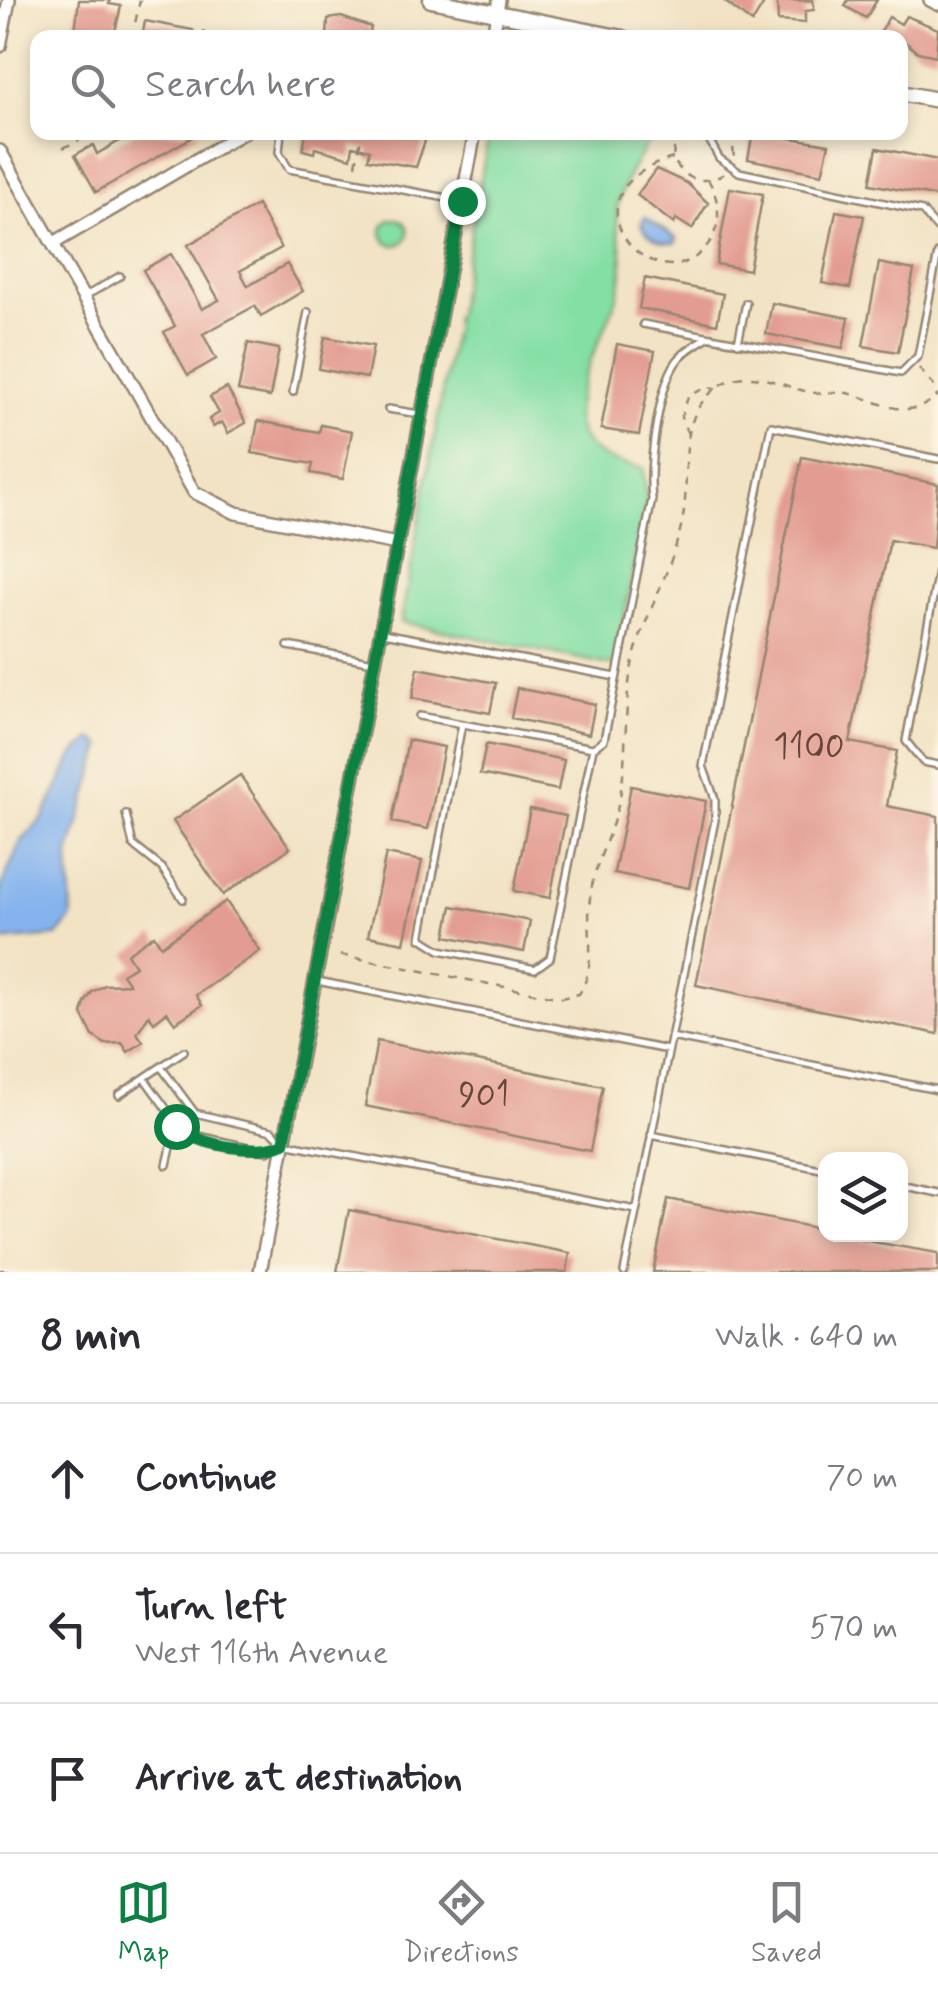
<!DOCTYPE html>
<html lang="en">
<head>
<meta charset="utf-8">
<style>
	:root { --surface:#fff; --page:#f2f2f3; --text:#2b2b33; --muted:#7c7c81; --line:#e1e1e2; --accent:#0b8043 }
	body { margin:0; font-family:Mynerve,sans-serif; background:var(--page); color:var(--text) }
	.controls { position:absolute; right:30px; bottom:30px; display:grid; overflow:hidden; border-radius:20px; box-shadow:0 5px 15px #0003 }
	.controls button { width:90px; height:90px; display:grid; place-items:center; padding:0; border:0; border-bottom:2px solid var(--line); background:var(--surface); color:var(--text); font:50px sans-serif }
	.stop { position:absolute; width:30px; height:30px; margin:-22px; border:8px solid #0b8043; border-radius:50%; background:#fff }
	.stop.end { background:#0b8043; border-color:#fff; box-shadow:0 2px 10px #0008 }
	.list { margin:0; padding:0; list-style:none }
	h2 { display:flex; justify-content:space-between; align-items:center; height:130px; margin:0; padding:0 40px; font-size:42px }
	h2 small { font-size:32px; font-weight:400; color:var(--muted) }
	.list li { display:grid; grid-template-columns:65px 1fr auto; gap:30px; align-items:center; box-sizing:border-box; height:150px; padding:0 40px; border-top:2px solid var(--line) }
	.list b { display:block; font-size:38px; white-space:nowrap }
	.list p { margin:0; font-size:32px; white-space:nowrap; color:var(--muted) }
	.list em { font-size:32px; font-style:normal; color:var(--muted) }
	.icon { flex:none; width:55px; height:55px; fill:none; stroke:currentColor; stroke-width:2; stroke-linecap:round; stroke-linejoin:round }
	.map { position:relative; flex:none; width:938px; height:1272px; overflow:hidden }
	.search { position:absolute; background:var(--surface); box-shadow:0 5px 15px #0003; left:30px; right:30px; top:30px; height:110px; display:flex; align-items:center; gap:25px; box-sizing:border-box; padding:0 35px; border-radius:20px; color:var(--muted); font-size:38px }
	.sheet { height:580px; background:var(--surface) }
	nav { display:flex; justify-content:space-around; align-items:center; box-sizing:border-box; height:140px; border-top:2px solid var(--line); background:var(--surface); font-size:28px; color:var(--muted) }
	nav a { display:grid; justify-items:center; gap:5px }
	nav .on { color:var(--accent) }
	.map>svg:first-child { display:block }
	.green { fill:#84dfa5; stroke:#608462; stroke-width:2.5 }
	.water { fill:#84b3ee; stroke:#606e86; stroke-width:2.5 }
	.building { fill:#e39c91 }
	.lines { fill:none; stroke-linecap:round; stroke-linejoin:round }
	.service-casing { stroke:#968672; stroke-width:10 }
	.minor-casing { stroke:#968672; stroke-width:16 }
	.tertiary-casing { stroke:#968672; stroke-width:19 }
	.path { stroke:#968672; stroke-width:2.5; stroke-dasharray:8 8; stroke-linecap:butt }
	.service { stroke:#fff; stroke-width:5 }
	.minor { stroke:#fff; stroke-width:11 }
	.tertiary { stroke:#fff; stroke-width:14 }
	.route { stroke:#0b8043; stroke-width:12 }
	.labels { text-anchor:middle; dominant-baseline:central; stroke-width:9; stroke-linejoin:round; paint-order:stroke }
	.number-label { font-size:35px; fill:#65463b }
</style>
</head>
<body>
<div class="map">
<svg width="938" height="1272" viewBox="0 0 938 1272">
	<rect width="100%" height="100%" fill="#fcf5e5"/>
	<filter id="ink" filterUnits="userSpaceOnUse"><feTurbulence type="fractalNoise" baseFrequency=".01" numOctaves="2"/><feDisplacementMap in="SourceGraphic" scale="20" xChannelSelector="R" yChannelSelector="G"/><feConvolveMatrix kernelMatrix="1 2 1 2 8 2 1 2 1" color-interpolation-filters="sRGB"/></filter>
	<filter id="wash" filterUnits="userSpaceOnUse"><feTurbulence type="fractalNoise" baseFrequency=".0048" numOctaves="4" result="noise"/><feDisplacementMap in="SourceGraphic" scale="40" xChannelSelector="R" yChannelSelector="G"/><feGaussianBlur stdDeviation="2.25" result="paint"/><feColorMatrix in="noise" values="0 0 0 0 0 0 0 0 0 0 0 0 0 0 0 0 0 1.4 0 .05"/><feComposite in="paint" operator="in"/></filter>
	<g filter="url(#wash)">
		<rect width="100%" height="100%" fill="#f2e3c5"/>
		<!-- green -->
		<path class="green" d="M489 133H653C641 155 620 184 617 210 615 238 628 250 620 286 604 354 518 449 643 468L647 500 615 666 401 622Z
			M382 232a13 13 0 1 1 26 0a13 13 0 1 1-26 0Z"/>
		<!-- water -->
		<path class="water" d="M645 217 677 239 675 243C660 244 648 237 641 224Z
			M92 739 102 746 69 855 72 918 57 936 0 941V890L20 843 43 818 74 754Z"/>
		<g id="blocks">
			<!-- building -->
			<path class="building" d="M79 0H110L109 4 121 6 114 36 74 38Z
				M723 0H755L763 5 752 23Z
				M813 0 814 10 805 11V23L778 21 777 1Z
				M848 0H877L866 18 845 6Z
				M906 16 938 29 936 56 918 52 900 38 881 31 889 17 901 24Z
				M341 17 371 27 369 38H327L328 19Z
				M145 21 193 30 196 38H142Z
				M135 132H201L96 192 75 155 93 145 97 154Z
				M306 132H423L426 138 416 167 368 159 370 150 353 146 351 158 315 148 314 153 303 150Z
				M753 132 829 144 822 174 748 159Z
				M877 148 938 160V197L870 184Z
				M656 169 687 183 708 203 692 229 676 219 674 224 637 195Z
				M730 188 763 194 749 270 716 264Z
				M257 205 281 248 240 271 248 286 287 264 303 291 261 316 255 306 203 334 216 359 188 375 164 332 175 326 143 270 171 254 202 309 219 300 188 245Z
				M836 211 864 216 850 288 822 283Z
				M879 263 914 270 898 352 863 346Z
				M645 278 723 294 717 324 639 308Z
				M772 303 849 318 843 348 766 334Z
				M325 337 373 346 367 378 319 369Z
				M248 343 279 349 270 397 238 391Z
				M617 344 655 351 639 435 601 429Z
				M227 388 246 423 228 433 222 422 213 427 209 419 219 413 210 397Z
				M258 421 319 432 321 425 352 431 343 479 311 473 313 464 252 453Z
				M802 457 938 484 933 548 890 540 850 742 897 751 887 806 938 816V1034L696 985Z
				M418 668 496 683 490 713 412 698Z
				M517 688 595 704 589 734 511 718Z
				M408 740 444 747 428 829 392 822Z
				M486 744 564 760 558 790 480 774Z
				M240 775 290 848 223 895 173 821Z
				M631 786 706 801 689 888 614 873Z
				M530 809 566 816 550 898 514 891Z
				M386 854 422 861 404 943 368 936Z
				M226 901 260 951 196 995 202 1005 175 1023 167 1012 154 1022 149 1015 137 1033 143 1042 128 1052 122 1043 105 1044 93 1036 82 1014 85 1003 92 992 105 985 129 984 122 974 135 966 127 954 154 935 161 946Z
				M452 906 530 921 524 952 446 936Z
				M377 1041 603 1086 590 1151 365 1106Z
				M668 1199 826 1230V1234L938 1253V1272H653Z
				M349 1210 570 1253 567 1272H337Z"/>
		</g>
	</g>
	<g filter="url(#ink)">
		<use href="#blocks" fill-opacity="0" stroke="#968672" stroke-width="2.5"/>
		<g class="lines">
			<defs>
				<path id="service" d="M281 132 279 152 289 169 458 200
					M705 132 719 158 739 172 922 211 938 229
					M84 297 120 276
					M643 324 901 373 918 356 938 253
					M738 343 746 303
					M293 392 308 312
					M388 409 419 414
					M938 571 906 741 923 762 938 765
					M384 633 616 677
					M288 646 374 662
					M419 716 593 748 604 740 652 499C648 467 658 387 677 361 685 350 697 344 708 337
					M462 724 421 938 440 950 535 969 550 958 593 748
					M126 814 133 845 162 868 183 899
					M317 981 668 1050
					M671 1037 938 1090
					M161 1067 195 1113 272 1131 284 1143 636 1210
					M144 1078 184 1133 267 1151 281 1144
					M119 1095 184 1051
					M651 1135 826 1170
					M167 1165 176 1126 192 1110
					M900 1185 938 1193
					M624 1272 715 820V799L703 766 771 426 938 459"/>
				<path id="minor" d="M930 0 938 4
					M493 38 499 0
					M0 46 9 0
					M0 151 194 492 236 513 397 544
					M54 243 244 132
					M260 1272 475 132"/>
				<path id="tertiary" d="M431 0 623 38
					M900 93 938 100"/>
			</defs>
			<!-- service casing -->
			<use href="#service" class="service-casing"/>
			<!-- minor casing -->
			<use href="#minor" class="minor-casing"/>
			<!-- tertiary casing -->
			<use href="#tertiary" class="tertiary-casing"/>
			<!-- path -->
			<path class="path" d="M132 38 140 0
				M203 38 205 23
				M676 132 673 158C683 180 703 186 724 174
				M732 132 734 160
				M63 148 96 132
				M673 158C548 194 663 317 711 240 722 221 719 199 709 181
				M356 165 362 132
				M919 368 938 391
				M688 434 681 418 688 397 706 387 716 388
				M340 955 561 998 579 994C598 964 586 931 590 898 594 862 614 831 620 796 629 748 622 700 635 653 649 606 674 566 683 517 690 481 678 430 704 400 743 355 778 389 816 393 827 394 837 391 847 393 880 400 908 424 938 395
				M0 1270 30 1272"/>
			<!-- service -->
			<use href="#service" class="service"/>
			<!-- minor -->
			<use href="#minor" class="minor"/>
			<!-- tertiary -->
			<use href="#tertiary" class="tertiary"/>
		</g>
	</g>
	<g class="lines" filter="url(#ink)">
		<!-- route -->
		<path class="route" d="M176 1126C199 1146 258 1156 284 1143L462 201"/>
	</g>
	<g class="labels">
		<!-- number labels -->
		<g class="number-label">
			<text x="809" y="747">1100</text>
			<text x="484" y="1096">901</text>
		</g>
	</g>
</svg>
<div class="controls">
<button><svg class="icon" aria-label="layers" viewBox="0 0 24 24"><path d="M12 4l9 5-9 5-9-5zM3 14l9 5 9-5"/></svg></button>
</div>
<div class="stop" style="left:176px;top:1126px"></div>
<div class="stop end" style="left:462px;top:201px"></div>
<div class="search"><svg class="icon" aria-label="search" viewBox="0 0 24 24"><circle cx="10" cy="10" r="6"/><path d="M15 15l6 6"/></svg>Search here</div>
</div>
<section class="sheet">
<h2>8 min<small>Walk · 640 m</small></h2>
<ul class="list">
<li><svg class="icon" aria-label="ahead" viewBox="0 0 24 24"><path d="M12 20V5M6 11l6-6 6 6"/></svg><div><b>Continue</b></div><em>70 m</em></li>
<li><svg class="icon" aria-label="left" viewBox="0 0 24 24"><path d="M17 20v-9H6M10 6l-5 5 5 5"/></svg><div><b>Turn left</b><p>West 116th Avenue</p></div><em>570 m</em></li>
<li><svg class="icon" aria-label="arrive" viewBox="0 0 24 24"><path d="M6 21V4h12l-3 4 3 4H6"/></svg><div><b>Arrive at destination</b></div></li>
</ul>
</section>
<nav>
<a class="on"><svg class="icon" aria-label="map" viewBox="0 0 24 24"><path d="M3 6l6-2 6 2 6-2v14l-6 2-6-2-6 2zM9 4v14M15 6v14"/></svg>Map</a>
<a><svg class="icon" aria-label="directions" viewBox="0 0 24 24"><path d="M12 3l9 9-9 9-9-9zM9 14v-3h6M13 9l2 2-2 2"/></svg>Directions</a>
<a><svg class="icon" aria-label="saved" viewBox="0 0 24 24"><path d="M7 4h10v16l-5-4-5 4z"/></svg>Saved</a>
</nav>
</body>
</html>
